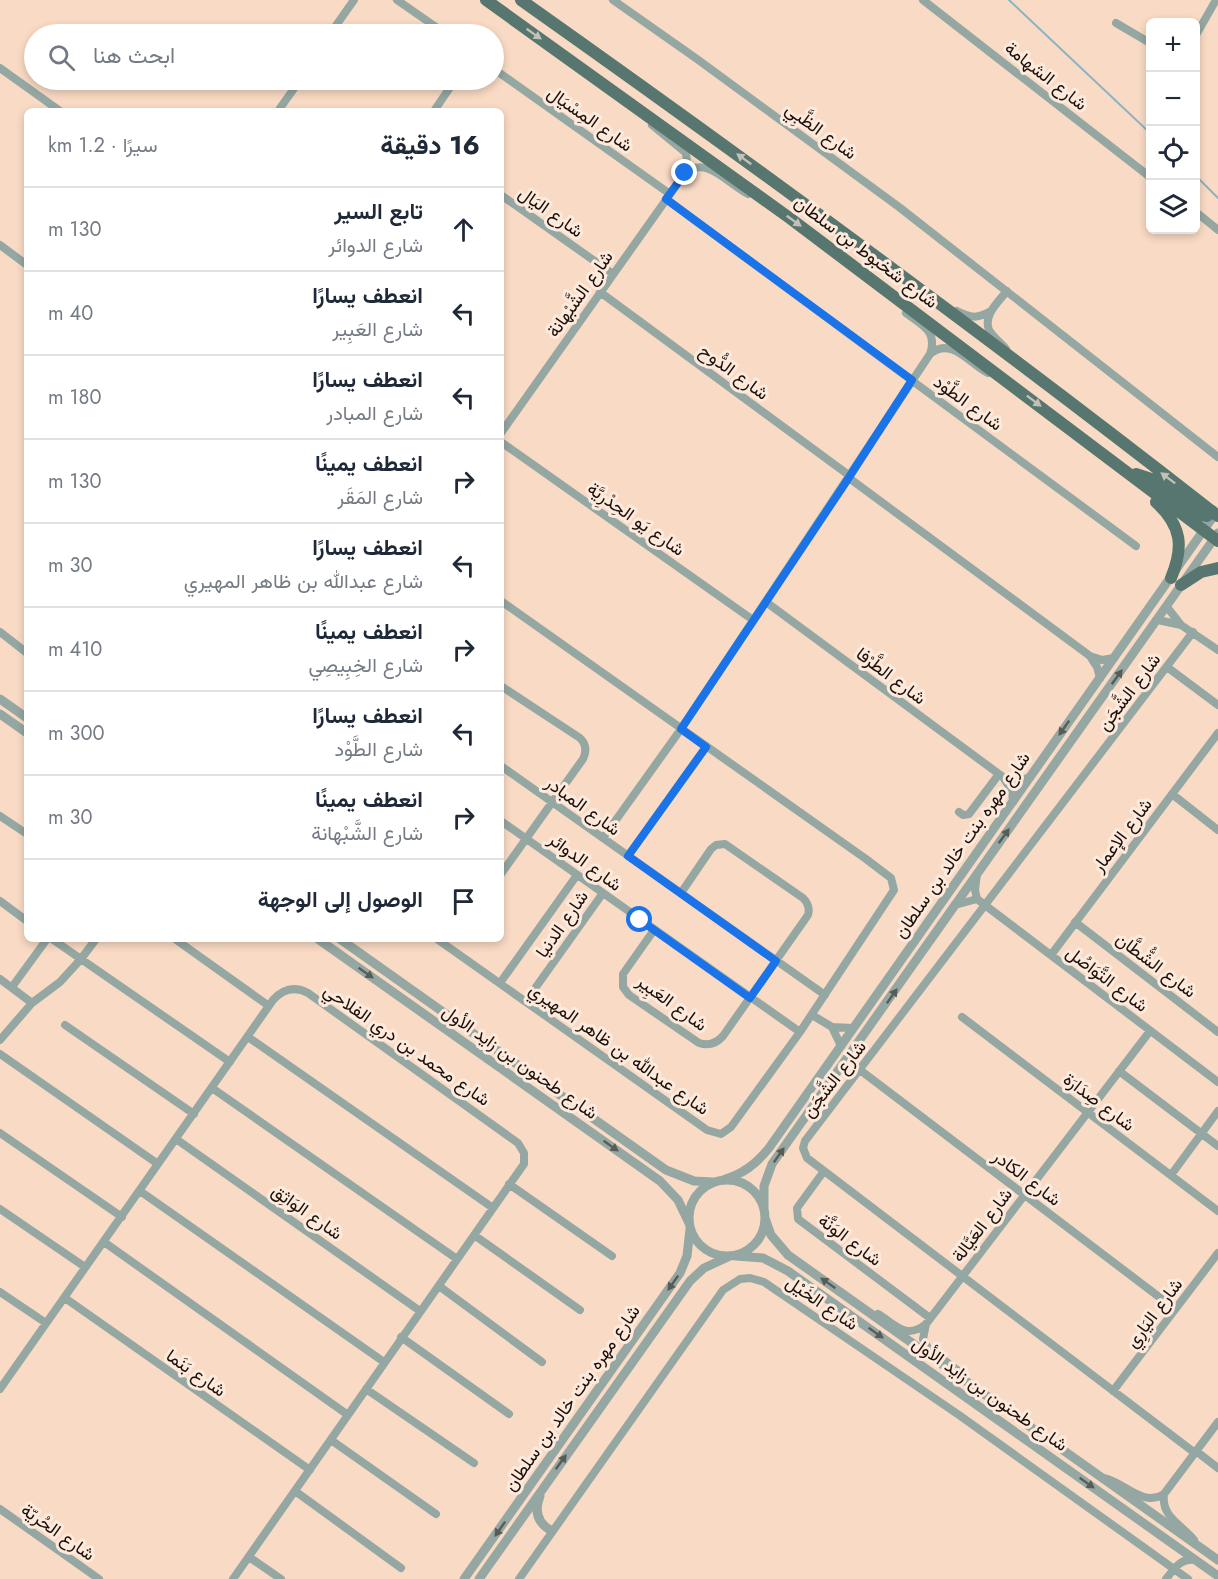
<!DOCTYPE html>
<html lang="ar">
<head>
<meta charset="utf-8">
<style>
	:root { --surface:#fff; --page:#f6f6f7; --text:#1f2937; --muted:#747a83; --line:#e0e1e3 }
	body { margin:0; font-family:Jost,Vazirmatn,sans-serif; background:var(--page); color:var(--text); direction:rtl }
	.controls { position:absolute; right:18px; top:18px; display:grid; overflow:hidden; border-radius:9px; box-shadow:0 3px 9px #0003 }
	.controls button { width:54px; height:54px; display:grid; place-items:center; padding:0; border:0; border-bottom:2px solid var(--line); background:var(--surface); color:var(--text); font:30px sans-serif }
	.stop { position:absolute; width:18px; height:18px; margin:-14px; border:4px solid #1a73e8; border-radius:50%; background:#fff }
	.stop.end { background:#1a73e8; border-color:#fff; box-shadow:0 2px 6px #0008 }
	.list { margin:0; padding:0; list-style:none }
	h2 { display:flex; justify-content:space-between; align-items:center; height:78px; margin:0; padding:0 24px; font-size:26px }
	h2 small { font-size:20px; font-weight:400; color:var(--muted) }
	.list li { display:grid; grid-template-columns:39px 1fr auto; gap:18px; align-items:center; box-sizing:border-box; height:84px; padding:0 24px; border-top:2px solid var(--line) }
	.list b { display:block; font-size:22px; white-space:nowrap }
	.list p { margin:0; font-size:20px; white-space:nowrap; color:var(--muted) }
	.list em { font-size:20px; font-style:normal; color:var(--muted) }
	.icon { flex:none; width:33px; height:33px; fill:none; stroke:currentColor; stroke-width:2; stroke-linecap:round; stroke-linejoin:round }
	.map { position:relative; flex:none; width:1218px; height:1579px; overflow:hidden; direction:ltr }
	.search { position:absolute; background:var(--surface); box-shadow:0 3px 9px #0003; left:24px; top:24px; width:480px; height:66px; display:flex; align-items:center; gap:15px; box-sizing:border-box; padding:0 21px; border-radius:33px; color:var(--muted); font-size:22px }
	.panel { position:absolute; background:var(--surface); box-shadow:0 3px 9px #0003; left:24px; top:108px; width:480px; height:834px; border-radius:9px; direction:rtl }
	.map>svg:first-child { display:block }
	.lines { fill:none; stroke-linecap:round; stroke-linejoin:round }
	.stream { stroke:#8bb3c4; stroke-width:2 }
	.minor { stroke:#95a7a2; stroke-width:8 }
	.tertiary { stroke:#95a7a2; stroke-width:9 }
	.primary { stroke:#56766f; stroke-width:12 }
	.oneway { fill:#c3c1b6 }
	.oneway2 { fill:#585c56 }
	.route { stroke:#1a73e8; stroke-width:8 }
	.labels { text-anchor:middle; dominant-baseline:central; stroke-width:6; stroke-linejoin:round; paint-order:stroke }
	.street-label { font-size:18px; fill:#1b1009; stroke:#fdeadc }
</style>
</head>
<body>
<div class="map">
<svg width="1218" height="1579" viewBox="0 0 1218 1579">
	<rect width="100%" height="100%" fill="#f9dac4"/>
	<g class="lines">
		<!-- stream -->
		<path class="stream" d="M1009 0 1150 133
			M1196 176 1218 198"/>
		<!-- minor -->
		<path class="minor" d="M397 0 446 34
			M613 0 697 59 899 207 1218 457
			M923 0 1150 177
			M1116 23 1150 43
			M330 34 354 0
			M1196 35 1216 0
			M0 68 60 111
			M494 69 670 194
			M278 111 300 80
			M434 111 455 80
			M652 125 686 153 687 162 685 173
			M501 195 613 274
			M666 199 1136 546
			M1196 212 1218 230
			M0 245 27 265
			M600 292 850 476
			M957 311C971 318 977 319 991 311
			M1006 349C1001 343 993 337 989 330 983 315 999 301 1007 291
			M930 354C951 336 970 364 988 373
			M501 433 685 173C706 155 728 184 748 194
			M501 442 753 620
			M849 478 1090 656 1097 667 1100 678
			M766 602 1003 777 1012 791 1013 802
			M1167 607 1181 625
			M1158 620 1181 625 1218 650
			M0 632 27 653
			M1193 632 805 1141 803 1148 807 1158 1195 1453
			M1090 656 1102 660 1114 658
			M1167 667 1218 705
			M501 686 580 738C586 744 587 751 583 759L501 874
			M501 766 825 995
			M1005 778 1019 781 1030 777
			M1172 794 1218 830
			M959 812 963 815 969 814 999 774
			M0 816 27 834
			M501 821 800 1032
			M603 838 681 729 930 354C938 331 922 325 906 313
			M628 856 706 747
			M977 874 975 890 977 899 1218 1082
			M0 901 27 921
			M955 905 977 899
			M1075 922 1218 1032
			M654 930 623 974V987L629 995 699 1043C708 1046 716 1044 723 1036L808 915C810 908 808 903 803 898L725 844 716 845 711 849 681 893
			M52 939 230 1062
			M175 939 269 1006
			M437 939 707 1130 721 1134 731 1127 800 1032 894 890 891 878 866 859 501 601
			M1051 955 1218 733
			M0 979 32 1003
			M500 983 577 875
			M12 987 47 939
			M526 1001 603 893
			M812 1015 832 1027 853 1028
			M962 1017 1218 1211
			M65 1025 194 1114
			M832 1027 841 1046
			M248 1037 493 1208
			M0 1040 32 1003 60 982 81 959 96 939
			M0 1054 158 1164
			M860 1070 1175 1309
			M1119 1071 1218 1146
			M212 1088 457 1259
			M0 1133 122 1217
			M176 1139 420 1311
			M824 1171 797 1208 798 1219 930 1318
			M1171 1175 1218 1111
			M509 1184 612 1256
			M140 1191 384 1362
			M0 1209 85 1267
			M474 1235 580 1310
			M104 1242 348 1415
			M439 1286 542 1362
			M0 1292 46 1323
			M65 1298 310 1470
			M878 1314C896 1325 906 1340 926 1324L1150 1031
			M926 1324 923 1339 928 1348 961 1373
			M401 1337 509 1414
			M0 1389 273 1000C283 989 295 986 308 993L518 1143 524 1153V1164L233 1579
			M366 1389 474 1463
			M1113 1391 1218 1253
			M331 1440 436 1514
			M1196 1451 1218 1468
			M1103 1478C1124 1481 1142 1508 1164 1494L1218 1422
			M295 1491 401 1568
			M1164 1494C1161 1517 1181 1524 1194 1540
			M0 1509 99 1579
			M249 1557 281 1579
			M519 1579 723 1290 740 1279 750 1278 764 1282 959 1415 1188 1579
			M1166 1579C1175 1568 1180 1558 1195 1560"/>
		<!-- tertiary -->
		<path class="tertiary" d="M0 699 27 718
			M0 714 27 733
			M318 939 660 1181 678 1200 689 1223
			M340 939 666 1170 694 1181 713 1182
			M689 1218a38 38 0 1 1 76 0a38 38 0 1 1-76 0Z
			M723 1180C743 1174 756 1164 769 1148L1215 514
			M764 1210V1186L772 1164 1218 533
			M765 1218 771 1235 788 1255 1218 1560
			M736 1256 763 1258 788 1271 1218 1576
			M540 1496C534 1511 537 1523 552 1531
			M464 1579 680 1273 687 1256 690 1229
			M479 1579 690 1281 704 1268 730 1256"/>
		<!-- primary -->
		<path class="primary" d="M486 0 791 219 1218 541
			M521 0C757 167 990 338 1218 516
			M1136 474 1151 479 1200 515 1207 516 1212 511
			M1156 502C1182 526 1184 547 1171 578
			M1181 585 1201 572 1218 568"/>
	</g>
	<!-- one-way arrows -->
	<defs><path id="oneway-solid" d="M-6-.8H1V-3.2L6.5 0L1 3.2V.8H-6Z" transform="scale(1.5)"/></defs>
	<g class="oneway">
		<use href="#oneway-solid" transform="translate(534 34) rotate(35)"/>
		<use href="#oneway-solid" transform="translate(744 159) rotate(-144)"/>
		<use href="#oneway-solid" transform="translate(794 221) rotate(36)"/>
		<use href="#oneway-solid" transform="translate(1034 401) rotate(37)"/>
		<use href="#oneway-solid" transform="translate(1168 478) rotate(-143)"/>
	</g>
	<g class="oneway2">
		<use href="#oneway-solid" transform="translate(1117 677) rotate(-54)"/>
		<use href="#oneway-solid" transform="translate(1064 728) rotate(125)"/>
		<use href="#oneway-solid" transform="translate(1004 836) rotate(-54)"/>
		<use href="#oneway-solid" transform="translate(366 973) rotate(35)"/>
		<use href="#oneway-solid" transform="translate(892 996) rotate(-55)"/>
		<use href="#oneway-solid" transform="translate(611 1146) rotate(35)"/>
		<use href="#oneway-solid" transform="translate(779 1155) rotate(-55)"/>
		<use href="#oneway-solid" transform="translate(673 1283) rotate(125)"/>
		<use href="#oneway-solid" transform="translate(828 1283) rotate(-145)"/>
		<use href="#oneway-solid" transform="translate(876 1333) rotate(35)"/>
		<use href="#oneway-solid" transform="translate(561 1462) rotate(-54)"/>
		<use href="#oneway-solid" transform="translate(1087 1483) rotate(35)"/>
		<use href="#oneway-solid" transform="translate(500 1529) rotate(125)"/>
	</g>
	<g class="lines">
		<!-- route -->
		<path class="route" d="M640 920 750 998 776 961 628 856 706 747 681 729 844 485 912 380 666 199 685 173"/>
	</g>
	<g class="labels">
		<!-- street labels -->
		<g class="street-label">
			<text transform="translate(1046 76) rotate(38)">شارع الشهامة</text>
			<text transform="translate(590 119) rotate(35)">شارع المِسْيَال</text>
			<text transform="translate(821 131) rotate(36)">شارع الظَّبِي</text>
			<text transform="translate(551 212) rotate(35)">شارع اليَال</text>
			<text transform="translate(866 252) rotate(37)">شارع شخبوط بن سلطان</text>
			<text transform="translate(580 294) rotate(-55)">شارع الشَّبْهانة</text>
			<text transform="translate(734 372) rotate(36)">شارع الدُّوح</text>
			<text transform="translate(968 403) rotate(36)">شارع الطَّوْد</text>
			<text transform="translate(636 519) rotate(35)">شارع يَو الحِدْرِيَّة</text>
			<text transform="translate(891 676) rotate(37)">شارع الطَّرْفا</text>
			<text transform="translate(1129 692) rotate(-53)">شارع الشَّجَن</text>
			<text transform="translate(583 806) rotate(36)">شارع المبادر</text>
			<text transform="translate(1122 835) rotate(-53)">شارع الإعمار</text>
			<text transform="translate(962 845) rotate(-55)">شارع مهره بنت خالد بن سلطان</text>
			<text transform="translate(585 862) rotate(36)">شارع الدوائر</text>
			<text transform="translate(562 924) rotate(-55)">شارع الدنيا</text>
			<text transform="translate(1156 965) rotate(37)">شارع الشُّطَّان</text>
			<text transform="translate(1107 979) rotate(37)">شارع التَّوَاصُل</text>
			<text transform="translate(672 1003) rotate(36)">شارع العَبِير</text>
			<text transform="translate(407 1045) rotate(35)">شارع محمد بن دري الفلاحي</text>
			<text transform="translate(619 1049) rotate(35)">شارع عبدالله بن ظاهر المهيري</text>
			<text transform="translate(520 1062) rotate(35)">شارع طحنون بن زايد الأول</text>
			<text transform="translate(834 1079) rotate(-52)">شارع الشَّجَن</text>
			<text transform="translate(1099 1102) rotate(37)">شارع صِدَارَة</text>
			<text transform="translate(1027 1178) rotate(37)">شارع الكادر</text>
			<text transform="translate(307 1212) rotate(35)">شارع الوَاثِق</text>
			<text transform="translate(982 1225) rotate(-53)">شارع العَيَّالة</text>
			<text transform="translate(850 1240) rotate(37)">شارع الوَنَّة</text>
			<text transform="translate(822 1303) rotate(34)">شارع الخَيْل</text>
			<text transform="translate(1154 1313) rotate(-53)">شارع اليَارِي</text>
			<text transform="translate(196 1373) rotate(35)">شارع بَنَما</text>
			<text transform="translate(990 1394) rotate(35)">شارع طحنون بن زايد الأول</text>
			<text transform="translate(572 1398) rotate(-55)">شارع مهره بنت خالد بن سلطان</text>
			<text transform="translate(58 1532) rotate(35)">شارع الحُريّة</text>
		</g>
	</g>
</svg>
<div class="controls">
<button>+</button>
<button>−</button>
<button><svg class="icon" aria-label="locate" viewBox="0 0 24 24"><circle cx="12" cy="12" r="6"/><path d="M12 2v4M12 18v4M2 12h4M18 12h4"/></svg></button>
<button><svg class="icon" aria-label="layers" viewBox="0 0 24 24"><path d="M12 4l9 5-9 5-9-5zM3 14l9 5 9-5"/></svg></button>
</div>
<div class="stop" style="left:640px;top:920px"></div>
<div class="stop end" style="left:685px;top:173px"></div>
<div class="search"><svg class="icon" aria-label="search" viewBox="0 0 24 24"><circle cx="10" cy="10" r="6"/><path d="M15 15l6 6"/></svg>ابحث هنا</div>
<section class="panel">
<h2>16 دقيقة<small>سيرًا · 1.2 km</small></h2>
<ul class="list">
<li><svg class="icon" aria-label="ahead" viewBox="0 0 24 24"><path d="M12 20V5M6 11l6-6 6 6"/></svg><div><b>تابع السير</b><p>شارع الدوائر</p></div><em>130 m</em></li>
<li><svg class="icon" aria-label="left" viewBox="0 0 24 24"><path d="M17 20v-9H6M10 6l-5 5 5 5"/></svg><div><b>انعطف يسارًا</b><p>شارع العَبِير</p></div><em>40 m</em></li>
<li><svg class="icon" aria-label="left" viewBox="0 0 24 24"><path d="M17 20v-9H6M10 6l-5 5 5 5"/></svg><div><b>انعطف يسارًا</b><p>شارع المبادر</p></div><em>180 m</em></li>
<li><svg class="icon" aria-label="right" viewBox="0 0 24 24"><path d="M7 20v-9h11M14 6l5 5-5 5"/></svg><div><b>انعطف يمينًا</b><p>شارع المَقَر</p></div><em>130 m</em></li>
<li><svg class="icon" aria-label="left" viewBox="0 0 24 24"><path d="M17 20v-9H6M10 6l-5 5 5 5"/></svg><div><b>انعطف يسارًا</b><p>شارع عبدالله بن ظاهر المهيري</p></div><em>30 m</em></li>
<li><svg class="icon" aria-label="right" viewBox="0 0 24 24"><path d="M7 20v-9h11M14 6l5 5-5 5"/></svg><div><b>انعطف يمينًا</b><p>شارع الخِبِيصِي</p></div><em>410 m</em></li>
<li><svg class="icon" aria-label="left" viewBox="0 0 24 24"><path d="M17 20v-9H6M10 6l-5 5 5 5"/></svg><div><b>انعطف يسارًا</b><p>شارع الطَّوْد</p></div><em>300 m</em></li>
<li><svg class="icon" aria-label="right" viewBox="0 0 24 24"><path d="M7 20v-9h11M14 6l5 5-5 5"/></svg><div><b>انعطف يمينًا</b><p>شارع الشَّبْهانة</p></div><em>30 m</em></li>
<li><svg class="icon" aria-label="arrive" viewBox="0 0 24 24"><path d="M6 21V4h12l-3 4 3 4H6"/></svg><div><b>الوصول إلى الوجهة</b></div></li>
</ul>
</section>
</div>
</body>
</html>
